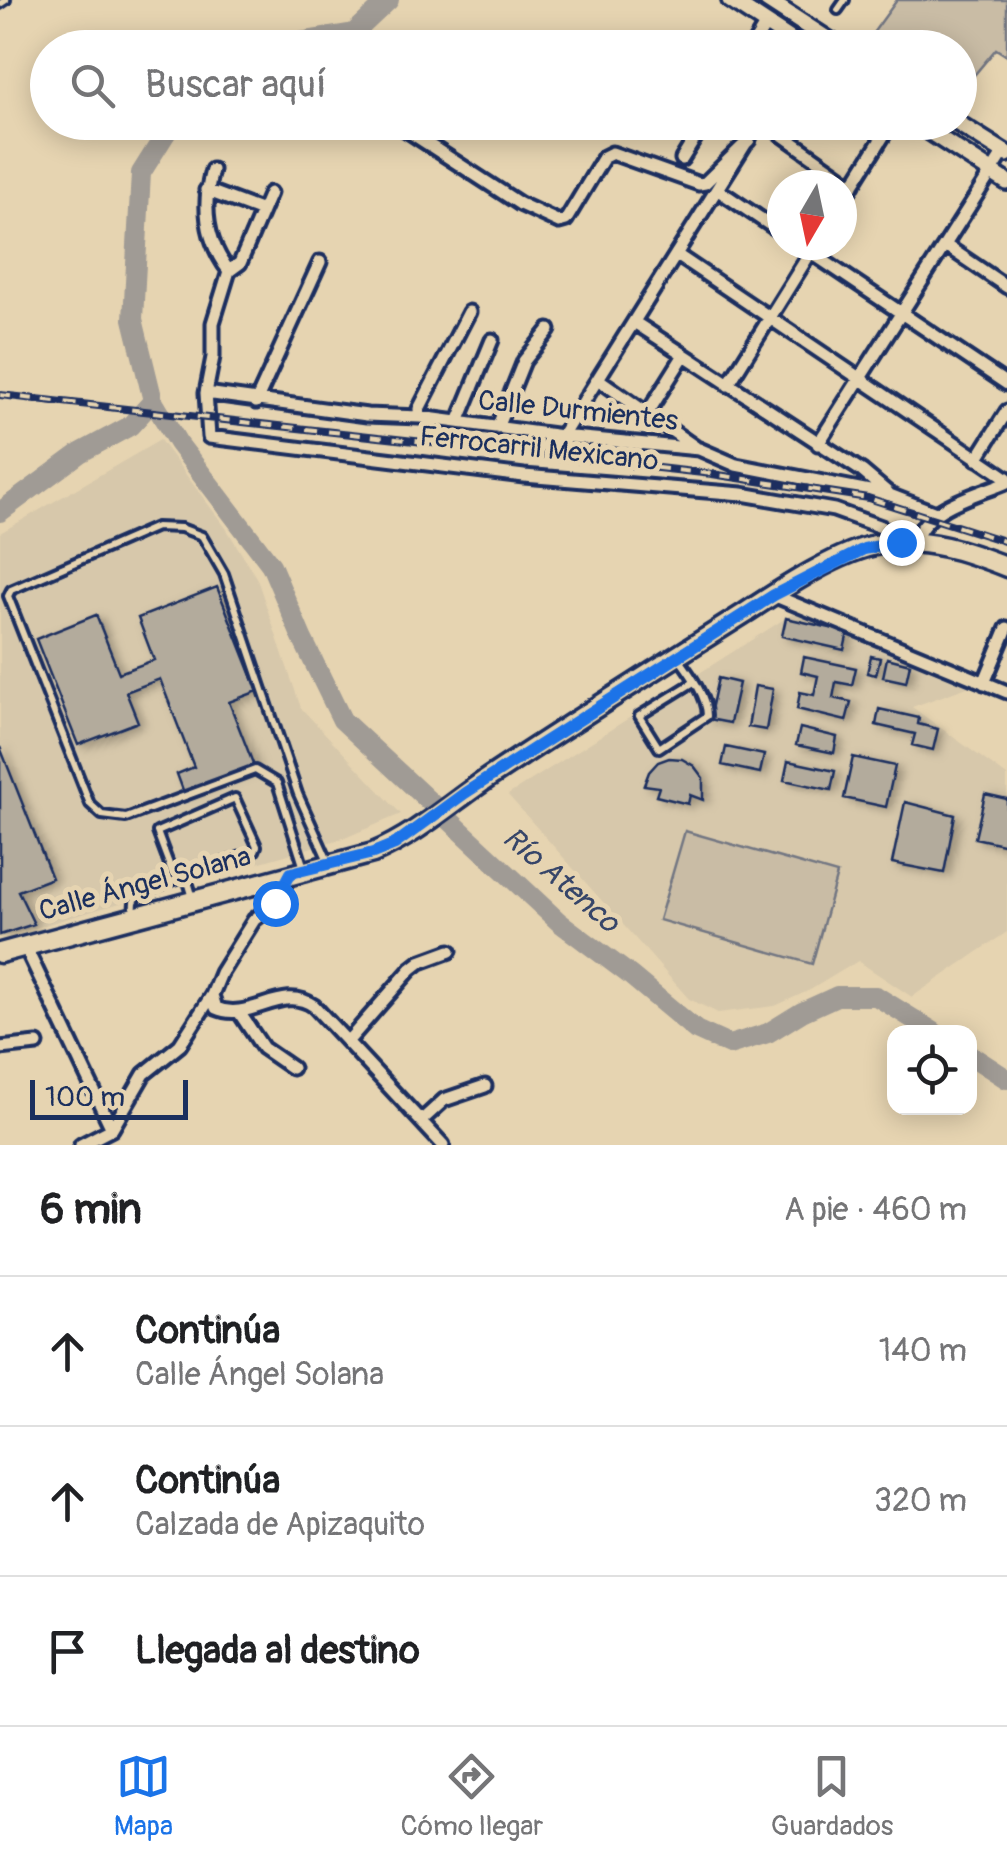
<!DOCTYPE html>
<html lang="es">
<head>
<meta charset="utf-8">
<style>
	:root { --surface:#fff; --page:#f6f6f6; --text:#202124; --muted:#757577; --line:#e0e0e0; --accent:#1a73e8 }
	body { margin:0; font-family:Pangolin,sans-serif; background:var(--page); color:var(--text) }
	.controls { position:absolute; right:30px; bottom:30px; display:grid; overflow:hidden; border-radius:20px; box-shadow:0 5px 25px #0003 }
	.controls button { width:90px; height:90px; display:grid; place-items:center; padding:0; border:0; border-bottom:2px solid var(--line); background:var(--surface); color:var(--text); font:50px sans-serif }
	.compass { position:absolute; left:767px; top:170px; width:90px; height:90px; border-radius:50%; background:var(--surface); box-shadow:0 5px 25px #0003; rotate:189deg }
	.scale { position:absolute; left:30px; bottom:25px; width:158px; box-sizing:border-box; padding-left:10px; border:5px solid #1b2f5e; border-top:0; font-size:28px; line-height:35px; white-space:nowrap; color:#1b2f5e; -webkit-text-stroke:8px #e6d4b1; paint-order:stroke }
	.stop { position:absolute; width:30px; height:30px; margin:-22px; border:8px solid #1a73e8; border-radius:50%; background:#fff }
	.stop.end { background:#1a73e8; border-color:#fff; box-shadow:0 2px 10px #0008 }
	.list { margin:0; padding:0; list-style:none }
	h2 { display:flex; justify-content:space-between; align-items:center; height:130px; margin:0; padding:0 40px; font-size:42px }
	h2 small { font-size:32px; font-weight:400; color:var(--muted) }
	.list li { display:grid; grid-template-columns:65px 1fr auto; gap:30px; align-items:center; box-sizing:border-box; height:150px; padding:0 40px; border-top:2px solid var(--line) }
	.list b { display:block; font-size:38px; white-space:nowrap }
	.list p { margin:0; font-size:32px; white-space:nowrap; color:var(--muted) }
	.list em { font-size:32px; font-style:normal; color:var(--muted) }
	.icon { flex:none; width:55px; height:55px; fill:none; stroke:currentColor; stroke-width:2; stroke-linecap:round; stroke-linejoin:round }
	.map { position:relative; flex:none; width:1007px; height:1145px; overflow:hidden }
	.search { position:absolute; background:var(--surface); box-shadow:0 5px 25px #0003; left:30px; right:30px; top:30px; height:110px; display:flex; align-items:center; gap:25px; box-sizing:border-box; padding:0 35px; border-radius:55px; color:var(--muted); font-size:38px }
	.sheet { height:580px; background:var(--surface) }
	nav { display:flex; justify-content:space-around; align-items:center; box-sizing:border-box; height:140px; border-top:2px solid var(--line); background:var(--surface); font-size:28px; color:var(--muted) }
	nav a { display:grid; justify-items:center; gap:5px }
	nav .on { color:var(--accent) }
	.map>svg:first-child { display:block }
	.built { fill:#d7c8ab }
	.green { fill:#c9bca5; stroke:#727682; stroke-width:2.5 }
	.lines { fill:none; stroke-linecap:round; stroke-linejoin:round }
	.river { stroke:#a09b95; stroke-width:20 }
	.building { fill:#b3ab9c; stroke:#1b2f5e; stroke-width:2.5; filter:url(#shadow) }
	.service-casing { stroke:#1b2f5e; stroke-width:14 }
	.minor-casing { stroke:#1b2f5e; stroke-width:19 }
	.tertiary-casing { stroke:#1b2f5e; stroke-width:22 }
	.secondary-casing { stroke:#1b2f5e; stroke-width:25 }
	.service { stroke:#e6d4b1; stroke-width:6 }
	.minor { stroke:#e6d4b1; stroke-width:11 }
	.tertiary { stroke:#e6d4b1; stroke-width:15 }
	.secondary { stroke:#e6d4b1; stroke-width:18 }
	.rail-casing { stroke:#1b2f5e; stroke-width:8 }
	.rail { stroke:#e6d4b1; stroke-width:4; stroke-dasharray:11; stroke-linecap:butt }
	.route { stroke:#1a73e8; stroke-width:12 }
	.labels { text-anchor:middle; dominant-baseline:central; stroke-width:10; stroke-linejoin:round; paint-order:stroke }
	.street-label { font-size:28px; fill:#1b2f5e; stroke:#e6d4b1 }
	.water-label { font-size:30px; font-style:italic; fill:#364569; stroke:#e6d4b1 }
</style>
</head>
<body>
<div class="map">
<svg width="1007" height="1145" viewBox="0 0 1007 1145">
	<defs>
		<filter id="shadow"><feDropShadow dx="5.5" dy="3" stdDeviation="5" flood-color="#0004"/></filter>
	</defs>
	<rect width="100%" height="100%" fill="#e6d4b1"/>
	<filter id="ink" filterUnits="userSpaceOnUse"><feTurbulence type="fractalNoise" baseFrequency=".01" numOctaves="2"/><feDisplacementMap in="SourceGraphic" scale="20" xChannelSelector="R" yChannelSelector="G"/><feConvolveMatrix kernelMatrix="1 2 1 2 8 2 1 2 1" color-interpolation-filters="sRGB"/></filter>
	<g filter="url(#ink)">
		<!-- built -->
		<path class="built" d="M160 440 226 528 257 579 301 708 401 814 347 837 0 938V533Z
			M800 609 973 685 912 707 1007 776V932L912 997 858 961 810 990 775 1006 718 1013 689 999 508 795Z"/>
		<!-- green -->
		<path class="green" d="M897 0H1007V56L996 49 960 92V48L871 47 865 44Z
			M685 831 837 874 812 964 659 920Z"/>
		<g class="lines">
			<!-- river -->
			<path class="river" d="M262 48 354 33 389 0
				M173 122 141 173 133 319 153 401 178 443 271 565 302 638 342 720 559 922 630 975 696 1030 729 1045 768 1033 802 1012 837 996H876L934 1032
				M0 512 80 453 130 426 153 401
				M970 1055 1007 1079"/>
		</g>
		<!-- building -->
		<path class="building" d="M217 587 258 691 229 702 254 766 184 793 177 774 194 767 160 679 126 692 138 722 78 745 36 639 96 615 119 673 154 660 138 618Z
			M786 618 848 632 844 650 782 636Z
			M871 656 880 658 876 675 867 673Z
			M804 657 856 668 852 685 836 682 833 698 851 702 846 721 797 709 800 692 814 695 818 676 801 672Z
			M887 658 910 664 906 682 883 677Z
			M718 678 739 683 730 723 709 719Z
			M755 686 773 689 766 730 748 727Z
			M879 709 919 718 918 724 938 729 933 750 912 745 915 734 876 725Z
			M800 728 837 737 834 753 796 745Z
			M0 747 52 878 18 891 34 924 0 935Z
			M726 747 764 755 760 773 722 765Z
			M853 757 895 766 886 807 844 798Z
			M669 758 682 759 694 766 703 778V800L690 795 688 804 656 796 659 787 644 785 649 772 658 762Z
			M788 761 835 771 831 790 784 780Z
			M985 794 1007 799V845L975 838Z
			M905 802 955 815 944 873 892 863Z"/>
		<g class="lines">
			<defs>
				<path id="service" d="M0 4 6 0
					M838 10 845 0
					M680 660C691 675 707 697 707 716L659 748 639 716 694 682
					M304 868 277 783 255 770 126 818 102 815 90 804 8 596 11 590 156 527 181 528 202 536 224 574 298 794 329 863
					M133 916 134 902 139 893 255 851 257 846 235 798 157 832 172 872 187 878 193 898"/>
				<path id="minor" d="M751 48 766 24
					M394 122 520 204 559 222 566 220 604 157 612 153 699 184 705 183 749 140
					M764 122 853 185
					M682 159 705 122
					M212 170C202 207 206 241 229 271
					M206 190 262 211
					M718 190 782 233
					M270 193 240 263 229 271 213 323V357L206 393 209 437 524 476 742 494 834 510 881 527 901 542
					M842 202 892 122
					M800 245 1007 384
					M945 245 1007 287
					M677 255 1007 478
					M634 322 862 471 888 493
					M598 379 695 447
					M728 385 815 245
					M206 393 367 415 420 417 562 436 699 449 736 465 890 495 936 513
					M256 402 320 262
					M647 414 684 355
					M420 417 419 409 469 312
					M458 422 492 340
					M497 428 524 361 549 330
					M562 436 759 122
					M818 444 1004 152
					M977 459 1007 411
					M915 542C925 506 975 496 1007 482
					M773 595 1007 692
					M984 683 1007 628
					M291 873 275 903 254 920 221 973 212 995 216 1008C250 1023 282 983 314 1006L443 1145
					M25 946 112 1129
					M239 1012 263 1048 292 1068
					M348 1041 411 969 420 962 450 951
					M0 1048 37 1044
					M421 1121 444 1100 485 1086
					M81 1145 112 1129 144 1074 180 1045 212 995"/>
				<path id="tertiary" d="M730 0 803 48
					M767 0 841 48
					M915 122 1007 182
					M956 122 1007 154"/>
				<path id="secondary" d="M0 953 373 853C418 834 453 801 494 774 577 719 661 666 745 613 780 590 840 550 881 544 926 537 966 551 1007 567"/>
			</defs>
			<!-- service casing -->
			<use href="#service" class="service-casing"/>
			<!-- minor casing -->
			<use href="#minor" class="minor-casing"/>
			<!-- tertiary casing -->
			<use href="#tertiary" class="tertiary-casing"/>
			<!-- secondary casing -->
			<use href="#secondary" class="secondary-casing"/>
			<!-- service -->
			<use href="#service" class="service"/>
			<!-- minor -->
			<use href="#minor" class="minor"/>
			<!-- tertiary -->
			<use href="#tertiary" class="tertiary"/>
			<!-- secondary -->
			<use href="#secondary" class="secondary"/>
			<defs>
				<path id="rail" d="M0 395 712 474 868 498 1007 542"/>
			</defs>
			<!-- rail casing -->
			<use href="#rail" class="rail-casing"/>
			<!-- rail -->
			<use href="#rail" class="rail"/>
		</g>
	</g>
	<g class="lines" filter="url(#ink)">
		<!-- route -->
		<path class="route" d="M275 903 291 873 373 853 395 844 465 793 774 595 864 549 901 542"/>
	</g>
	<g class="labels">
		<!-- street labels -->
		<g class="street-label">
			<text transform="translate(578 411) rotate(6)">Calle Durmientes</text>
			<text transform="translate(539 449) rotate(6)">Ferrocarril Mexicano</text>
			<text transform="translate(145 884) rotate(-15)">Calle Ángel Solana</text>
		</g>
		<!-- water labels -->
		<g class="water-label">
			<text transform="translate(561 880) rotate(41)">Río Atenco</text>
		</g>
	</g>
</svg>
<div class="controls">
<button><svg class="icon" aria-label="locate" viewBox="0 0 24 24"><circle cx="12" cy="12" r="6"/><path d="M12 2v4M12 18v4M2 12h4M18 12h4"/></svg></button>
</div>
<svg class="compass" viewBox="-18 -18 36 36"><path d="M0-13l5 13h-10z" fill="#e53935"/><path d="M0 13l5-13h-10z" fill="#757577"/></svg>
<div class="scale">100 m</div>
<div class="stop" style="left:275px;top:903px"></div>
<div class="stop end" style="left:901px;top:542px"></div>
<div class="search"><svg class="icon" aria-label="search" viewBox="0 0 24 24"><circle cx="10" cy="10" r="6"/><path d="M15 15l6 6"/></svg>Buscar aquí</div>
</div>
<section class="sheet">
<h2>6 min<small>A pie · 460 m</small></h2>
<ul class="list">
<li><svg class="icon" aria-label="ahead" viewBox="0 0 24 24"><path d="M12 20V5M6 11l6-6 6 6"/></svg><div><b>Continúa</b><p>Calle Ángel Solana</p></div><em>140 m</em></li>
<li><svg class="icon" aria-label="ahead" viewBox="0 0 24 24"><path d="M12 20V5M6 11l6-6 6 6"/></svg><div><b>Continúa</b><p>Calzada de Apizaquito</p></div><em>320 m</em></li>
<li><svg class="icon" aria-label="arrive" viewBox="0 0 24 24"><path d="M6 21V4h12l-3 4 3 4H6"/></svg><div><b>Llegada al destino</b></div></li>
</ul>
</section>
<nav>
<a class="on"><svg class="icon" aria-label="map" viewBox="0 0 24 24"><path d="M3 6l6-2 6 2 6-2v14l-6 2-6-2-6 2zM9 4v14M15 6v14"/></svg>Mapa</a>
<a><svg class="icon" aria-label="directions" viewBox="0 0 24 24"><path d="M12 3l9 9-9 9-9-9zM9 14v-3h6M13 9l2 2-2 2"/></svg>Cómo llegar</a>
<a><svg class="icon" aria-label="saved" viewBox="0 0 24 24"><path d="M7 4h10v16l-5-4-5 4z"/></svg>Guardados</a>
</nav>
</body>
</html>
